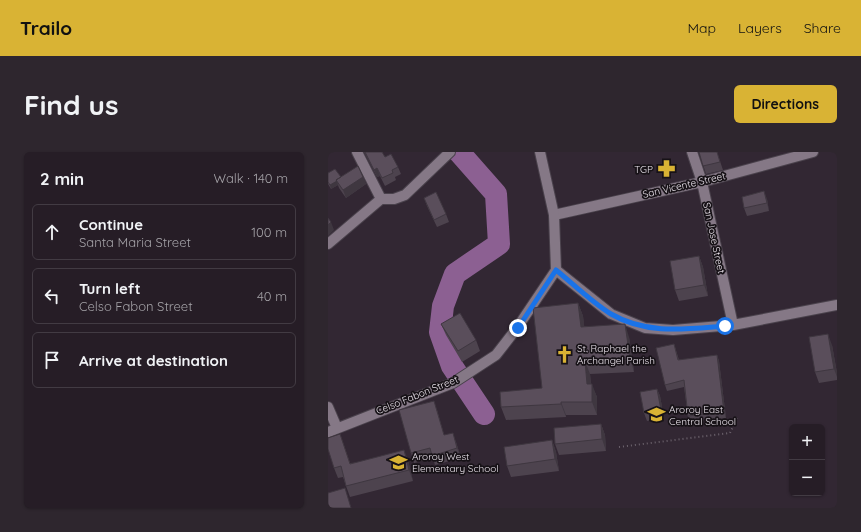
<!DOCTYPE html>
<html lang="en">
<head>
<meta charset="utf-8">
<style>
	:root { --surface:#261d26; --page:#2e262e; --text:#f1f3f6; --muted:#a4a2a7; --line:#423b43; --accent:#d9b334 }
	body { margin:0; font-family:Quicksand,sans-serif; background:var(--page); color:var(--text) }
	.controls { position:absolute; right:12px; bottom:12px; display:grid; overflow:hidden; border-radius:6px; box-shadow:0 1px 3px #0004 }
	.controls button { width:36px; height:36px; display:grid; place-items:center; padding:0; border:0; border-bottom:1px solid var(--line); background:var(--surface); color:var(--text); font:20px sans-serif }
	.stop { position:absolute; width:12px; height:12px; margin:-9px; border:3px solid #1a73e8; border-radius:50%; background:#fff }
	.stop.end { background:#1a73e8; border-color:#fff; box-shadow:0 1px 4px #0008 }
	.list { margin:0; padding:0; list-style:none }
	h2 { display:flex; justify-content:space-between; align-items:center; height:52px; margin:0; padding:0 16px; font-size:17px }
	h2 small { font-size:13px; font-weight:400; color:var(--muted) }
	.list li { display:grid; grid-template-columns:26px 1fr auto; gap:12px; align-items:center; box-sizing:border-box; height:56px; margin:0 8px 8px; padding:0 8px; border:1px solid var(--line); border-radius:6px }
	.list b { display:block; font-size:15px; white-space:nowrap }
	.list p { margin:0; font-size:13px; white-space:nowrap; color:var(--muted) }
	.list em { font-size:13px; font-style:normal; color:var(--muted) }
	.icon { flex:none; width:22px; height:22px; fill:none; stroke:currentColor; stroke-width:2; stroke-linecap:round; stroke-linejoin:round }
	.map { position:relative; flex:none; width:509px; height:356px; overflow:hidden; border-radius:6px }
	header { display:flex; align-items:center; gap:24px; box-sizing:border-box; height:56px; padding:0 20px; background:var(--accent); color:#111 }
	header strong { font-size:19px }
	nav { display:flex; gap:22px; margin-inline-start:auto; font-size:14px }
	.intro { display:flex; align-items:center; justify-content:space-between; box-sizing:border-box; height:96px; padding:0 24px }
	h1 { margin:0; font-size:28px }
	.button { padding:10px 18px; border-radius:6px; background:var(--accent); color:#111; font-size:14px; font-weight:700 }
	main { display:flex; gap:24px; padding:0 24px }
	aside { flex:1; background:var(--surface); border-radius:6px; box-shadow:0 1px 3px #0004 }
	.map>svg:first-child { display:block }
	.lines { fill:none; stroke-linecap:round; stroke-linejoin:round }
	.river { stroke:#8c6092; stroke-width:22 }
	.minor-casing { stroke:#4a424c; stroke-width:12 }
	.secondary-casing { stroke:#4a424c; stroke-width:12 }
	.path { stroke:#6d646e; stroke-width:2; stroke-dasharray:1 3; stroke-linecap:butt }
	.minor { stroke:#857886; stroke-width:10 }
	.secondary { stroke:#857886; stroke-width:10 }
	.wall { fill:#4d434e }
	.shaded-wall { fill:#3f3740 }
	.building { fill:#5a4e5b; stroke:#3f3740 }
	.route { stroke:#1a73e8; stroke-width:5 }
	.labels { text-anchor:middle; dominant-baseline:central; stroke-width:3.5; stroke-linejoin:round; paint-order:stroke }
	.poi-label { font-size:10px; fill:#e7e0e8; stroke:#171217; text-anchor:start }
	.street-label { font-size:10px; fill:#e7e0e8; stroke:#171217 }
</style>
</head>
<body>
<header>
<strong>Trailo</strong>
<nav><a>Map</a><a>Layers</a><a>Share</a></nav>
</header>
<div class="intro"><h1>Find us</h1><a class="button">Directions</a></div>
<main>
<aside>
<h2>2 min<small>Walk · 140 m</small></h2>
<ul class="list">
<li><svg class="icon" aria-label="ahead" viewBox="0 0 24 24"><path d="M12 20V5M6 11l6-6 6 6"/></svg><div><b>Continue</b><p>Santa Maria Street</p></div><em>100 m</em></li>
<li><svg class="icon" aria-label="left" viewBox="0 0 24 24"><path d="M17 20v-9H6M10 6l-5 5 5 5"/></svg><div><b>Turn left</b><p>Celso Fabon Street</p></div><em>40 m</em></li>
<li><svg class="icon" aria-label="arrive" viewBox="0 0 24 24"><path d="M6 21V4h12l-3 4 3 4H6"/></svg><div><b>Arrive at destination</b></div></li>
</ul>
</aside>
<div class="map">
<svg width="509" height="356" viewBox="0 0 509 356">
	<rect width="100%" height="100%" fill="#322733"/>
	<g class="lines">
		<!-- river -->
		<path class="river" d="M131 0 168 42 171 92 127 122 115 154 112 180 124 214 156 262"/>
		<defs>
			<path id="minor" d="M29 0 53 47
				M364 0 374 30 405 173
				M226 63 374 30 485 0
				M0 92 53 47H66L77 43 122 0
				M228 118 283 162 317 176 345 178 405 173 509 153
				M0 255 9 276"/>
			<path id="secondary" d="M0 280 125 231 168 203 189 176 228 118 226 63 212 0"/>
		</defs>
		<!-- minor casing -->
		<use href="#minor" class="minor-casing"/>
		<!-- secondary casing -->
		<use href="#secondary" class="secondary-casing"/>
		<!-- path -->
		<path class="path" d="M291 295 402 281 409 266"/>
		<!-- minor -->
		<use href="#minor" class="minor"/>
		<!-- secondary -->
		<use href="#secondary" class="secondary"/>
	</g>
	<!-- wall -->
	<path class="wall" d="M36 0H54L57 5 70 15 73 22 67 25 68 28 57 34 52 24 49 25Z
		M371 0H389L395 18 378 22Z
		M0 21 13 25H35L38 32 18 46 11 36 10 33 3 37 0 32Z
		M96 46 118 62 121 70 109 75 99 54Z
		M439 47 441 59 419 64 416 56Z
		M371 104 375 115 380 144 351 149 347 138Z
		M250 151 255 164 256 174 301 185 306 220 262 222 263 232 269 245V263H238V265L178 268 173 255 214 236Z
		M113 172 148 188 152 199 134 210 118 183Z
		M346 192 351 208 389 203 391 209 398 266 362 270 360 264 356 235 339 239 337 233Z
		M504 193 509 221V228L491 231 487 220Z
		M329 237 332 244 336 266 319 269 316 261Z
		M109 258 116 283 128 290 133 306 107 313 105 306 86 311 83 301Z
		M273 272 277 283 278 299 231 303 227 292Z
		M12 282 22 311 80 308 85 329 22 345 18 334 15 325 10 326 6 316Z
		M224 288 228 300 231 319 183 325 179 314Z"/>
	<!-- shaded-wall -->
	<path class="shaded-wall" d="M49 16 52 24 49 25 46 18Z
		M35 25 38 32 18 46 15 38Z
		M9 29 10 33 3 37 2 33Z
		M436 39 439 47 441 59Z
		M3 70 6 78 0 84V73Z
		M371 104 375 115 380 144 376 133Z
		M250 151 255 164 258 188 253 175Z
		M297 172 301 185 306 220 302 207Z
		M500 182 504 193 509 221V225L506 217Z
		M389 203 391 209 398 266 396 260Z
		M257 209 262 222 264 245 259 232Z
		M264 232 269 245V263L264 250Z
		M329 237 332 244 336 266 333 258Z
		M233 250 238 263V265L233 252Z
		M273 272 277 283 278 299 274 287Z
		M125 281 128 290 133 306 129 296Z
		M224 288 228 300 231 319 227 307Z
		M76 298 80 308 85 329 81 318Z"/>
	<!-- building -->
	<path class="building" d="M37 0H54L57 5 63 2 70 15 64 18 65 21 54 26 49 16 46 18Z
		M371 0H389L392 10 375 14Z
		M30 14 35 25 15 38 8 28Z
		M7 17 13 25 8 28 9 29 2 33 0 30V21Z
		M436 39 439 51 416 56 414 45Z
		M108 40 118 62 106 68 96 46Z
		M0 66 3 70 0 73Z
		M371 104 376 133 347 138 342 109Z
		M250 151 253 175 297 172 302 207 257 209 259 232H264V250H233V252L173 255 172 240 214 236 205 156Z
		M132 161 148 188 130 199 113 172Z
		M500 182 506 217 487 220 481 185Z
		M346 192 350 208 389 203 396 260 360 264 356 228 337 233 328 196Z
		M329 237 333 258 316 261 312 240Z
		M106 249 116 283 125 281 129 296 104 304 102 296 83 301 71 258Z
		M273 272 274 287 227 292 226 276Z
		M12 282 22 312 76 298 81 318 18 334 13 314 6 316 0 297V286Z
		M224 288 227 307 179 314 176 295Z
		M17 336 23 356H0V341Z"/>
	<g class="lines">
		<!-- route -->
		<path class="route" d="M190 176 228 118C244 131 266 152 283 162 319 183 358 177 397 174"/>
	</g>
	<!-- icons -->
	<defs>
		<symbol id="pharmacy-bare" viewBox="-9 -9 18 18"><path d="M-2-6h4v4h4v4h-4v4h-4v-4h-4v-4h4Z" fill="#d9b334" stroke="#171217" stroke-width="2.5" paint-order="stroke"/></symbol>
		<symbol id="church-bare" viewBox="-9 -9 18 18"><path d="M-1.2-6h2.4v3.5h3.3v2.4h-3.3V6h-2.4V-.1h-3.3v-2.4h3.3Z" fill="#d9b334" stroke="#171217" stroke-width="2.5" paint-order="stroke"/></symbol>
		<symbol id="school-bare" viewBox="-9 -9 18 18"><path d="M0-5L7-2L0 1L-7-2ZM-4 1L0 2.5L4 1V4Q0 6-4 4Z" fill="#d9b334" stroke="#171217" stroke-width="2.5" paint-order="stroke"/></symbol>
	</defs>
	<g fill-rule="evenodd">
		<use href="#pharmacy-bare" x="326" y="4" width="25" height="25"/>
		<use href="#church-bare" x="224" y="190" width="25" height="25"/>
		<use href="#school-bare" x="316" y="250" width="25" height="25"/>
		<use href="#school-bare" x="58" y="298" width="25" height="25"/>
	</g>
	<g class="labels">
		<!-- poi labels -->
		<g class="poi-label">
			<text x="325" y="17" text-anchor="end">TGP</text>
			<text x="249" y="196">St. Raphael the<tspan x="249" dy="12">Archangel Parish</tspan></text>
			<text x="341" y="257">Aroroy East<tspan x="341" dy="12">Central School</tspan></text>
			<text x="84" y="304">Aroroy West<tspan x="84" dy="12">Elementary School</tspan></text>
		</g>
		<!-- street labels -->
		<g class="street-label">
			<text transform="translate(356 33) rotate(-13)">San Vicente Street</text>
			<text transform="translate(386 86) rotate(78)">San Jose Street</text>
			<text transform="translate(89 243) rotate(-22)">Celso Fabon Street</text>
		</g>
	</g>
</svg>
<div class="controls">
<button>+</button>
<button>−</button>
</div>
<div class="stop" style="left:397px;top:174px"></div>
<div class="stop end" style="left:190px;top:176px"></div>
</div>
</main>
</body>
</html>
